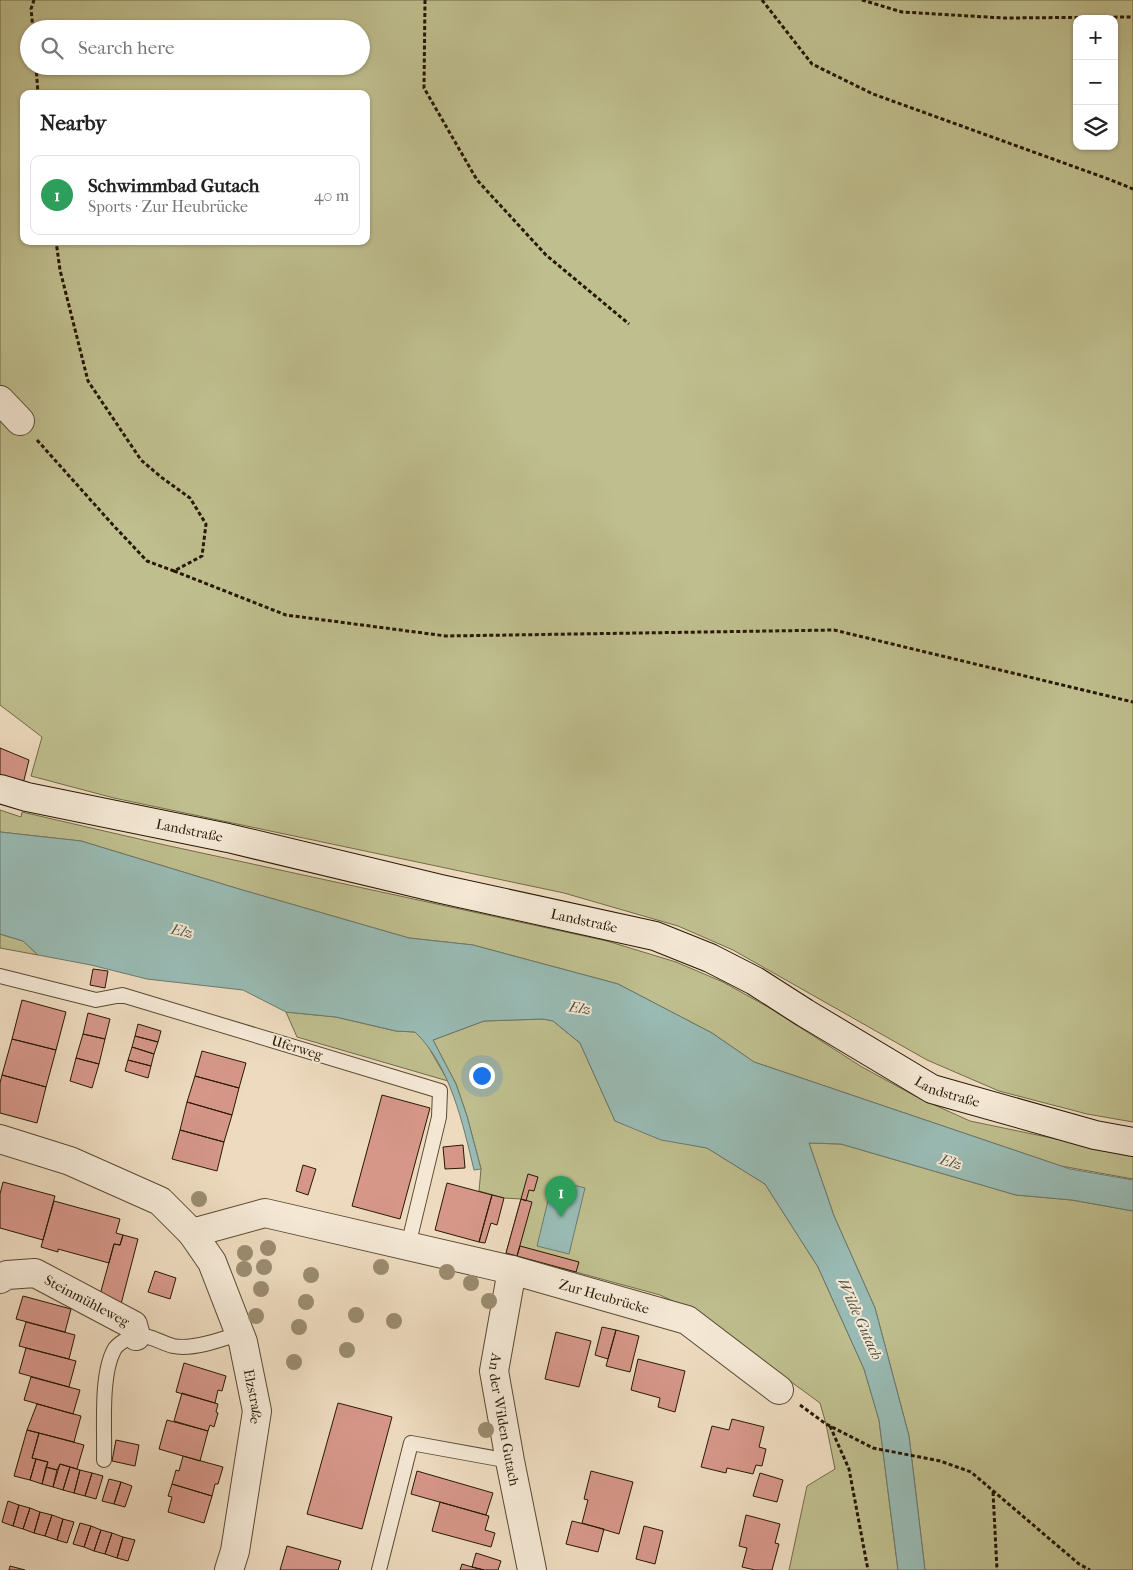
<!DOCTYPE html>
<html lang="en">
<head>
<meta charset="utf-8">
<style>
	:root { --surface:#fff; --page:#f6f6f6; --text:#222; --muted:#767676; --line:#e0e0e0; --accent:#7c3aed }
	body { margin:0; font-family:"IM FELL French Canon",serif; background:var(--page); color:var(--text) }
	.controls { position:absolute; right:15px; top:15px; display:grid; overflow:hidden; border-radius:10px; box-shadow:0 1px 4px #0004 }
	.controls button { width:45px; height:45px; display:grid; place-items:center; padding:0; border:0; border-bottom:1px solid var(--line); background:var(--surface); color:var(--text); font:25px sans-serif }
	.you { position:absolute; left:481px; top:1075px; width:18px; height:18px; margin:-12px; border:4px solid #fff; border-radius:50%; background:#1a73e8; box-shadow:0 0 0 8px #1a73e833 }
	.badge { display:grid; place-items:center; width:32px; height:32px; border-radius:50%; background:var(--accent); color:#fff; font-size:16px; font-weight:700 }
	.pin { position:absolute; translate:-50% -41px; filter:drop-shadow(0 1px 2px #0008) }
	.pin::after { content:''; position:absolute; top:26px; width:18px; height:15px; background:inherit; clip-path:polygon(0 0,100% 0,50% 100%) }
	.list { margin:0; padding:0; list-style:none }
	h2 { display:flex; justify-content:space-between; align-items:center; height:65px; margin:0; padding:0 20px; font-size:21px }
	h2 small { font-size:16px; font-weight:400; color:var(--muted) }
	.list li { display:grid; grid-template-columns:32px 1fr auto; gap:15px; align-items:center; box-sizing:border-box; height:80px; margin:0 10px 10px; padding:0 10px; border:1px solid var(--line); border-radius:10px }
	.list b { display:block; font-size:19px; white-space:nowrap }
	.list p { margin:0; font-size:16px; white-space:nowrap; color:var(--muted) }
	.list em { font-size:16px; font-style:normal; color:var(--muted) }
	.icon { flex:none; width:28px; height:28px; fill:none; stroke:currentColor; stroke-width:2; stroke-linecap:round; stroke-linejoin:round }
	.map { position:relative; flex:none; width:1133px; height:1570px; overflow:hidden }
	.search { position:absolute; background:var(--surface); box-shadow:0 1px 4px #0004; left:20px; top:20px; width:350px; height:55px; display:flex; align-items:center; gap:12px; box-sizing:border-box; padding:0 18px; border-radius:28px; color:var(--muted); font-size:19px }
	.panel { position:absolute; background:var(--surface); box-shadow:0 1px 4px #0004; left:20px; top:90px; width:350px; height:155px; border-radius:10px }
	.map>svg:first-child { display:block }
	.green { fill:#bfbe8e; stroke:#736b49; fill-rule:evenodd }
	.water { fill:#99bbb4; stroke:#6b7a6e }
	.building { fill:#d69789; stroke:#271804 }
	.lines { fill:none; stroke-linecap:round; stroke-linejoin:round }
	.lane-casing { stroke:#594933; stroke-width:16 }
	.street-casing { stroke:#594933; stroke-width:30 }
	.secondary-casing { stroke:#271804; stroke-width:30 }
	.path { stroke:#271804; stroke-width:3; stroke-dasharray:4 2.5; stroke-linecap:butt }
	.lane { stroke:#f4e8d5; stroke-width:14 }
	.street { stroke:#f4e8d5; stroke-width:28 }
	.secondary { stroke:#f4e8d5; stroke-width:28 }
	.tree { fill:#9a8b6f }
	.labels { text-anchor:middle; dominant-baseline:central; stroke-width:4; stroke-linejoin:round; paint-order:stroke }
	.street-label { font-size:14px; fill:#271804; stroke:#f4e8d5 }
	.water-label { font-size:15px; font-style:italic; fill:#4f5142; stroke:#f4e8d5 }
</style>
</head>
<body>
<div class="map">
<svg width="1133" height="1570" viewBox="0 0 1133 1570">
	<rect width="100%" height="100%" fill="#eedbbf"/>
	<filter id="stains"><feTurbulence type="fractalNoise" baseFrequency=".004" numOctaves="4"/><feColorMatrix values="0 0 0 0 .2 0 0 0 0 .09 0 0 0 0 .02 0 0 0 .5 -.17"/></filter>
	<radialGradient id="worn" r=".72"><stop offset=".6" stop-color="#630" stop-opacity="0"/><stop offset="1" stop-color="#630" stop-opacity=".3"/></radialGradient>
	<!-- green -->
	<path class="green" d="M0 0H1133V1122L1087 1114 999 1091 927 1060 733 950 678 926 564 893 114 798 31 776 42 737 0 705ZM1077 19H1114V146H1077ZM29 29H361V66H29ZM24 94H366V241H24Z
		M0 810 21 817 22 812 165 845 607 941 676 962 723 982 768 1007 862 1067 917 1097 970 1121 1133 1155V1179L1061 1166 754 1062 712 1033 618 984 473 945 409 938 239 889 81 841 0 832Z
		M0 934 23 941 38 955 0 948Z
		M286 1012 336 1017 396 1031 415 1032 425 1041 448 1081 297 1037Z
		M543 1019 553 1021 580 1043 615 1121 688 1144 707 1148 765 1184 818 1267 864 1369 879 1420 898 1570H789L807 1486 835 1469 826 1424 820 1403 694 1311 660 1295 506 1253 521 1199 504 1198 479 1191 481 1169 467 1116 456 1084 433 1040 484 1021Z
		M809 1143 841 1144 1016 1195 1072 1200 1133 1211V1570H925L909 1436 875 1308 834 1216Z"/>
	<!-- water -->
	<path class="water" d="M0 832 81 841 239 889 409 938 473 945 618 984 712 1033 754 1062 1070 1169 1133 1180V1211L1072 1200 1016 1195 841 1144 809 1143 834 1216 875 1308 909 1436 925 1570H898L879 1420 864 1369 818 1267 765 1184 707 1148 661 1140 615 1121 580 1043 553 1021 543 1019 484 1021 433 1040 456 1084 467 1116 481 1169 474 1170C463 1124 450 1065 415 1032L396 1031 336 1017 286 1012 243 990 147 979 91 965 38 955 23 941 0 934Z
		M553 1180 585 1188 569 1254 537 1246Z"/>
	<!-- building -->
	<path class="building" d="M0 748 29 760 23 784 0 777Z
		M93 969 108 971 105 988 90 985Z
		M22 1000 66 1012 56 1050 12 1039Z
		M88 1013 110 1019 105 1039 83 1034Z
		M138 1024 161 1031 158 1042 135 1036Z
		M83 1034 105 1039 99 1064 76 1058Z
		M135 1036 158 1042 154 1054 132 1047Z
		M12 1039 56 1050 46 1087 2 1075Z
		M132 1047 154 1054 151 1066 128 1060Z
		M202 1051 246 1063 239 1088 195 1076Z
		M76 1058 99 1064 92 1088 70 1081Z
		M128 1060 151 1066 148 1078 125 1071Z
		M2 1075 46 1087 37 1123 0 1113V1083Z
		M195 1076 239 1088 232 1115 187 1102Z
		M382 1095 430 1108 400 1219 352 1206Z
		M187 1102 232 1115 224 1142 180 1130Z
		M180 1130 224 1142 217 1171 172 1159Z
		M463 1145 465 1168 445 1169 443 1147Z
		M303 1165 316 1169 308 1195 296 1191Z
		M528 1174 538 1177 534 1191 529 1190 526 1201 521 1199Z
		M3 1182 55 1196 43 1240 0 1228V1194Z
		M447 1183 492 1195 479 1242 435 1230Z
		M492 1195 504 1198 497 1225 491 1223 485 1243 479 1242Z
		M521 1199 532 1202 517 1256 506 1253Z
		M54 1201 120 1219 116 1233 123 1235 120 1245 114 1244 109 1263 58 1249V1252L41 1247Z
		M123 1235 138 1239 120 1308 98 1302 114 1244 120 1245Z
		M520 1246 579 1262 576 1272 517 1256Z
		M155 1271 176 1278 170 1299 148 1292Z
		M23 1296 71 1309 65 1332 16 1319Z
		M26 1322 75 1335 69 1359 19 1346Z
		M602 1327 616 1330 608 1359 595 1355Z
		M616 1330 639 1336 630 1372 606 1366Z
		M556 1332 591 1341 579 1387 545 1379Z
		M26 1348 76 1361 69 1387 19 1373Z
		M638 1359 685 1371 675 1412 658 1407 660 1398 631 1390Z
		M184 1363 226 1376 222 1391 218 1390 215 1403 176 1392Z
		M31 1377 80 1390 73 1414 24 1400Z
		M182 1393 218 1404 216 1412 218 1413 214 1427 210 1425 208 1431 174 1421Z
		M338 1403 392 1417 362 1529 307 1514Z
		M37 1404 81 1416 74 1442 27 1430Z
		M732 1419 764 1427 759 1447 766 1449 762 1466 756 1465 753 1474 727 1468 726 1473 701 1467 712 1426 729 1430Z
		M167 1420 208 1431 200 1461 159 1449Z
		M27 1430 39 1433 32 1458 36 1459 30 1480 14 1476Z
		M39 1433 84 1445 77 1469 60 1464 57 1470 46 1467 48 1462 32 1458Z
		M116 1440 139 1445 135 1466 112 1461Z
		M183 1456 223 1467 218 1484H215L212 1496 172 1484 176 1470 179 1471Z
		M36 1459 48 1462 42 1484 30 1480Z
		M60 1464 70 1467 63 1490 53 1487Z
		M46 1467 57 1470 53 1487 42 1484Z
		M70 1467 80 1470 74 1493 63 1490Z
		M80 1470 92 1473 85 1496 74 1493Z
		M417 1471 493 1493 486 1515 411 1494Z
		M591 1471 633 1482 619 1534 582 1523 588 1500 584 1499Z
		M92 1473 103 1476 96 1499 85 1496Z
		M760 1473 783 1480 777 1502 753 1496Z
		M109 1479 121 1482 114 1504 102 1501Z
		M121 1482 132 1486 125 1507 114 1504Z
		M172 1484 212 1496 204 1523 168 1512 172 1497 168 1496Z
		M8 1501 19 1505 13 1526 2 1522Z
		M440 1502 489 1516 485 1530 495 1533 491 1547 432 1531Z
		M19 1505 30 1508 23 1529 13 1526Z
		M30 1508 40 1512 34 1533 23 1529Z
		M40 1512 52 1515 45 1536 34 1533Z
		M52 1515 63 1519 57 1540 45 1536Z
		M746 1515 780 1524 775 1543 779 1544 772 1570H755L742 1567 747 1548 739 1546Z
		M63 1519 74 1522 67 1543 57 1540Z
		M572 1521 604 1529 598 1552 566 1544Z
		M80 1523 91 1526 84 1547 73 1544Z
		M91 1526 101 1530 94 1551 84 1547Z
		M644 1526 663 1531 655 1564 636 1559Z
		M101 1530 112 1533 105 1554 94 1551Z
		M112 1533 123 1537 117 1558 105 1554Z
		M123 1537 135 1540 128 1561 117 1558Z
		M287 1546 341 1561 338 1570H280Z
		M476 1553 501 1561 498 1570H484L472 1567Z
		M462 1564 472 1567 484 1570H460Z
		M10 1566 25 1570H9Z"/>
	<g class="lines">
		<defs>
			<path id="lane" d="M0 976 96 1000 122 995 440 1091 439 1117 408 1246
				M104 1460C105 1430 100 1376 114 1350 117 1344 129 1337 136 1336 149 1334 161 1343 173 1346 192 1350 221 1340 240 1333
				M379 1570 411 1443 510 1461"/>
			<g id="street">
				<path d="M0 400 20 421"/>
				<path id="s1" d="M0 1139 70 1161 160 1201 192 1233 212 1262 243 1342 257 1411 235 1551 229 1570"/>
				<path id="s2" d="M192 1233 265 1213 512 1270 687 1320 779 1390"/>
				<path id="s3" d="M512 1270 494 1371 510 1461 532 1570"/>
				<path id="s4" d="M0 1279 7 1275 35 1273 133 1325 136 1336"/>
			</g>
			<g id="secondary">
				<path id="s5" d="M0 789 27 797 228 838 441 889 655 936 710 958 755 981 805 1013 932 1089 1095 1135 1133 1142"/>
			</g>
		</defs>
		<!-- lane casing -->
		<use href="#lane" class="lane-casing"/>
		<!-- street casing -->
		<use href="#street" class="street-casing"/>
		<!-- secondary casing -->
		<use href="#secondary" class="secondary-casing"/>
		<!-- path -->
		<path class="path" d="M425 0 424 88 477 180 546 255 629 324
			M762 0 812 64 873 94 1111 180 1133 189
			M862 0 902 12 1004 18 1133 17
			M33 29 31 9 34 0
			M36 66 38 94
			M37 440 113 525 147 561 174 571 202 556 206 524 190 498 161 477 141 460 88 381 60 270 56 241
			M174 571 286 615 446 636 834 630 1133 702
			M800 1405 826 1424 873 1448 940 1461 971 1472 1079 1564 1090 1570
			M830 1426 849 1469 868 1570
			M993 1492 997 1570"/>
		<!-- lane -->
		<use href="#lane" class="lane"/>
		<!-- street -->
		<use href="#street" class="street"/>
		<!-- secondary -->
		<use href="#secondary" class="secondary"/>
	</g>
	<!-- trees -->
	<g class="tree">
		<circle cx="199" cy="1199" r="8"/>
		<circle cx="268" cy="1248" r="8"/>
		<circle cx="245" cy="1253" r="8"/>
		<circle cx="264" cy="1267" r="8"/>
		<circle cx="381" cy="1267" r="8"/>
		<circle cx="244" cy="1269" r="8"/>
		<circle cx="447" cy="1272" r="8"/>
		<circle cx="311" cy="1275" r="8"/>
		<circle cx="471" cy="1283" r="8"/>
		<circle cx="261" cy="1289" r="8"/>
		<circle cx="489" cy="1301" r="8"/>
		<circle cx="306" cy="1302" r="8"/>
		<circle cx="356" cy="1315" r="8"/>
		<circle cx="256" cy="1316" r="8"/>
		<circle cx="394" cy="1321" r="8"/>
		<circle cx="299" cy="1327" r="8"/>
		<circle cx="347" cy="1350" r="8"/>
		<circle cx="294" cy="1362" r="8"/>
		<circle cx="486" cy="1430" r="8"/>
	</g>
	<g class="labels">
		<!-- street labels -->
		<g class="street-label">
			<text stroke="none"><textPath href="#s5" startOffset="194">Landstraße</textPath></text>
			<text stroke="none"><textPath href="#s5" startOffset="599">Landstraße</textPath></text>
			<text transform="translate(297 1048) rotate(17)">Uferweg</text>
			<text stroke="none"><textPath href="#s5" startOffset="1004">Landstraße</textPath></text>
			<text stroke="none"><textPath href="#s2" startOffset="425">Zur Heubrücke</textPath></text>
			<text stroke="none"><textPath href="#s4" startOffset="95">Steinmühleweg</textPath></text>
			<text stroke="none"><textPath href="#s1" startOffset="394">Elzstraße</textPath></text>
			<text stroke="none"><textPath href="#s3" startOffset="152">An der Wilden Gutach</textPath></text>
		</g>
		<!-- water labels -->
		<g class="water-label">
			<text transform="translate(182 931) rotate(12)">Elz</text>
			<text transform="translate(580 1008) rotate(9)">Elz</text>
			<text transform="translate(951 1162) rotate(16)">Elz</text>
			<text transform="translate(860 1319) rotate(66)">Wilde Gutach</text>
		</g>
	</g>
	<rect width="100%" height="100%" filter="url(#stains)"/>
	<rect width="100%" height="100%" fill="url(#worn)"/>
</svg>
<div class="controls">
<button>+</button>
<button>−</button>
<button><svg class="icon" aria-label="layers" viewBox="0 0 24 24"><path d="M12 4l9 5-9 5-9-5zM3 14l9 5 9-5"/></svg></button>
</div>
<div class="you"></div>
<div class="pin badge" style="left:561px;top:1217px;background:#2e9e5b">1</div>
<div class="search"><svg class="icon" aria-label="search" viewBox="0 0 24 24"><circle cx="10" cy="10" r="6"/><path d="M15 15l6 6"/></svg>Search here</div>
<section class="panel">
<h2>Nearby<small></small></h2>
<ul class="list">
<li><span class="badge" style="background:#2e9e5b">1</span><div><b>Schwimmbad Gutach</b><p>Sports · Zur Heubrücke</p></div><em>40 m</em></li>
</ul>
</section>
</div>
</body>
</html>
